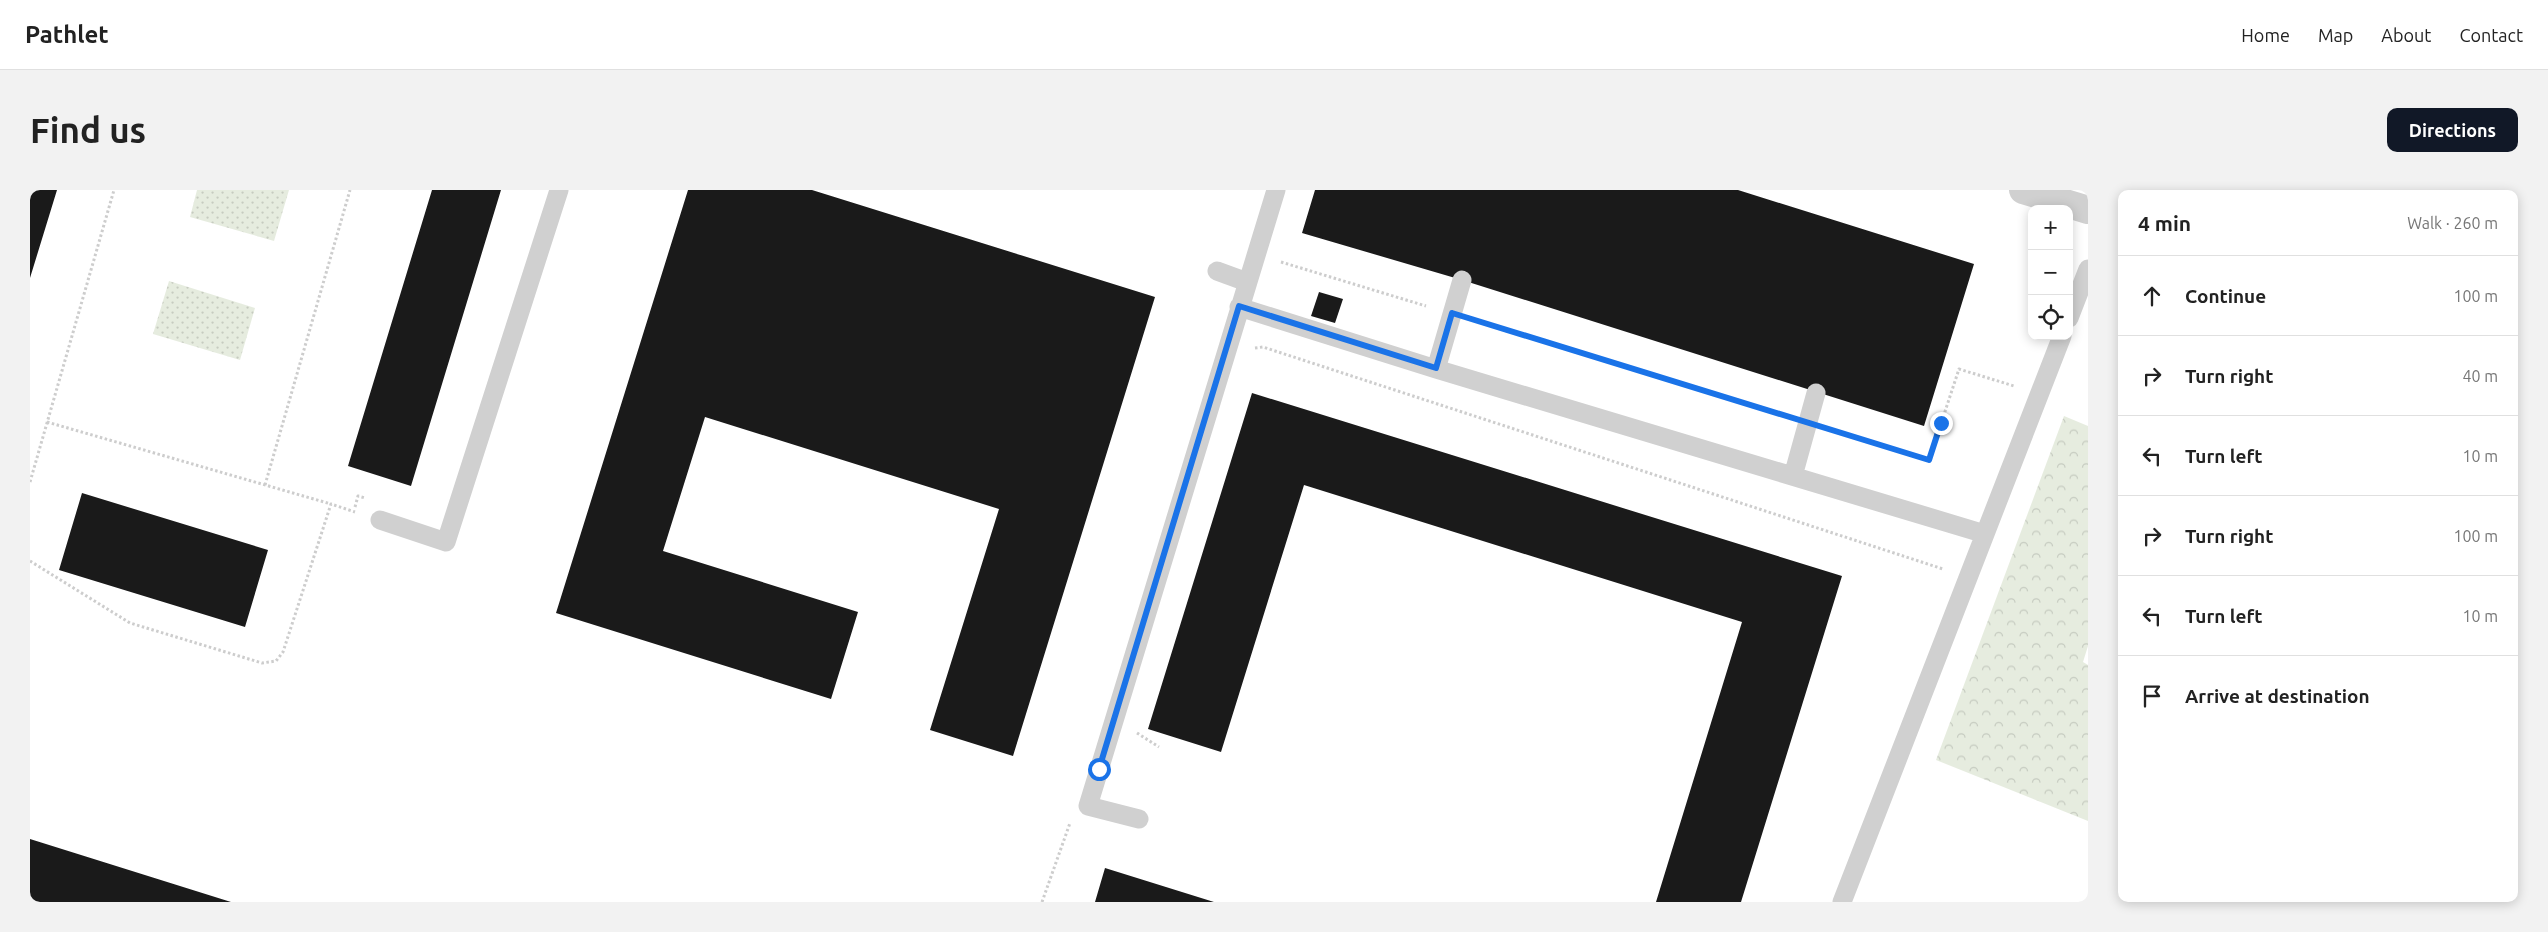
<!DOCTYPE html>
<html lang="en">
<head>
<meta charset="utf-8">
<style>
	:root { --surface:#fff; --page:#f2f2f2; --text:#222; --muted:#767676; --line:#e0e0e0; --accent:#111827 }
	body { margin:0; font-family:Ubuntu,sans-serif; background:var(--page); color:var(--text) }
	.controls { position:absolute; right:15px; top:15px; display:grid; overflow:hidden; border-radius:10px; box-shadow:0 2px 12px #0003 }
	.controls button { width:45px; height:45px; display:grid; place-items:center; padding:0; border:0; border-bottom:1px solid var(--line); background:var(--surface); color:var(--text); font:25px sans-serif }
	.stop { position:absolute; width:15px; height:15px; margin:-11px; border:4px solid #1a73e8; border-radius:50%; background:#fff }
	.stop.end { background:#1a73e8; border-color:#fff; box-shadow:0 1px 5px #0008 }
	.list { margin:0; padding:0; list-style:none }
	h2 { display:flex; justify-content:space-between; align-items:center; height:65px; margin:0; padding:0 20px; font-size:21px }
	h2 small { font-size:16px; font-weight:400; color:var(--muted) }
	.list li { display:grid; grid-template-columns:32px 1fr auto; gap:15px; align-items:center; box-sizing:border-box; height:80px; padding:0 20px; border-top:1px solid var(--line) }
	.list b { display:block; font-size:19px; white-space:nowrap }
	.list em { font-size:16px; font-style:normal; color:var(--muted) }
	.icon { flex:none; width:28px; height:28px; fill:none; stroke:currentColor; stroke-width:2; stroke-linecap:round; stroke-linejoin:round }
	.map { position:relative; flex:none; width:2058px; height:712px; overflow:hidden; border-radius:10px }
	header { display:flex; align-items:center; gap:30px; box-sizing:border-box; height:70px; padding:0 25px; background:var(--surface); border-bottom:1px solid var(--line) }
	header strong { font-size:24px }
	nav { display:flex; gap:28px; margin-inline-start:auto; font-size:18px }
	.intro { display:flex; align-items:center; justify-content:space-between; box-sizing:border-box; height:120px; padding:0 30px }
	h1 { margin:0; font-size:35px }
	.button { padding:12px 22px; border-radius:10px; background:var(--accent); color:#fff; font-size:18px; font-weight:700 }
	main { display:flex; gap:30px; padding:0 30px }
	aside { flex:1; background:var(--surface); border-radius:10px; box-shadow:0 2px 12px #0003 }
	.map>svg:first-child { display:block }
	.forest { fill:url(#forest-crowns) }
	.park { fill:url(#park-dots) }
	.building { fill:#1a1a1a }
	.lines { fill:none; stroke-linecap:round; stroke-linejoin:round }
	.path { stroke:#cdcdcd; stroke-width:3; stroke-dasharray:2.5 2.5; stroke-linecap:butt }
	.service { stroke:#d0d0d0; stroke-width:19 }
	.minor { stroke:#d0d0d0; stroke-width:28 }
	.route { stroke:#1a73e8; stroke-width:6 }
</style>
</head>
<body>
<header>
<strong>Pathlet</strong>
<nav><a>Home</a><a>Map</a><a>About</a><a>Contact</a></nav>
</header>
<div class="intro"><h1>Find us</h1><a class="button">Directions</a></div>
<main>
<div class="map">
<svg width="2058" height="712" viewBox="0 0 2058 712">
	<defs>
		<pattern id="forest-crowns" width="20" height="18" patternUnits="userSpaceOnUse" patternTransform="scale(1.25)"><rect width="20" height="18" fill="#e6ecdf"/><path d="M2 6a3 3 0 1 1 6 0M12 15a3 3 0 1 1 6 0" fill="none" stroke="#c6cbc0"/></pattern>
		<pattern id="park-dots" width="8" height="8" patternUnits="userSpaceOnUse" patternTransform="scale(1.25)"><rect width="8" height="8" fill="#e6ecdf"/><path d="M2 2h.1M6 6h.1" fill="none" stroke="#c6cbc0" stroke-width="1.8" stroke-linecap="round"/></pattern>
	</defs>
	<rect width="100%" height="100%" fill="#fff"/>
	<!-- forest -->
	<path class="forest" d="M2034 226 2058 236V456L2053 472 2058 475V631L1906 570Z"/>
	<!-- park -->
	<path class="park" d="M167 0H259L244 51 160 27Z
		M139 91 225 118 210 170 123 144Z"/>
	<!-- building -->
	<path class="building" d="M0 0H27L0 88Z
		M402 0H471L381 296 318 276Z
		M658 0H782L1125 107 983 566 900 540 969 319 675 227 633 361 828 422 801 509 526 423Z
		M1285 0H1708L1944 74 1894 236 1432 90 1272 43Z
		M1289 102 1313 109 1305 133 1281 126Z
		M1222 203 1812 386 1711 712H1626L1712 432 1274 295 1191 562 1118 539Z
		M52 303 238 360 215 437 29 380Z
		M0 649 201 712H0Z
		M1075 678 1184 712H1065Z"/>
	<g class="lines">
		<!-- path -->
		<path class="path" d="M2039 57 2040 54
			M1251 72 1396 116
			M1448 131 1753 224
			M1225 158 1233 157 1913 379
			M17 232 301 314
			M1804 240 1899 270 1929 179 1984 196
			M0 292 84 0
			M235 295 320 0
			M325 317 328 306 335 308
			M0 371 100 433 232 473 246 471 253 462 301 314 325 322
			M1107 543 1129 557
			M1012 712 1040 633"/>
		<!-- service -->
		<path class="service" d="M1187 81 1217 92
			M1209 117 1406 179 1955 344 2032 146
			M2039 128 2058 79
			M1406 179 1432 90
			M1763 286 1786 203
			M350 330 416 352 529 0
			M1109 629 1058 616 1246 0
			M1812 712 1955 344"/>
		<!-- minor -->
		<path class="minor" d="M1993 0 2058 20"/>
	</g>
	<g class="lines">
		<!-- route -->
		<path class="route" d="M1069 579 1209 116 1406 178 1422 123 1899 270 1911 233"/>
	</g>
</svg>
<div class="controls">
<button>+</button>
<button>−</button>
<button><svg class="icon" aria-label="locate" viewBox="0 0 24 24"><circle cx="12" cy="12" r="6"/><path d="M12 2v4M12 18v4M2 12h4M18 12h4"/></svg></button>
</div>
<div class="stop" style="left:1069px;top:579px"></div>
<div class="stop end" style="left:1911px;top:233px"></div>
</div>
<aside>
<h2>4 min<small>Walk · 260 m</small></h2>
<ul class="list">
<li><svg class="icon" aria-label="ahead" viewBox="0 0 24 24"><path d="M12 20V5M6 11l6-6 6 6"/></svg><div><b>Continue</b></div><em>100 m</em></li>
<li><svg class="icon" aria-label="right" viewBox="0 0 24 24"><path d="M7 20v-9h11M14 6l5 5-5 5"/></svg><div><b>Turn right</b></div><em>40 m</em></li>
<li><svg class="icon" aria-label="left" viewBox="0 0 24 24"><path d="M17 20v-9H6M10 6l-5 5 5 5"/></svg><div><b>Turn left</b></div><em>10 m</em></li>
<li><svg class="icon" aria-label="right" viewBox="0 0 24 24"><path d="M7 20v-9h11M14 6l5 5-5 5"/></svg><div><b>Turn right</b></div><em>100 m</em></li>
<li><svg class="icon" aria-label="left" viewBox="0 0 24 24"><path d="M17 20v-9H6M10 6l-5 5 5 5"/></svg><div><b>Turn left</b></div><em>10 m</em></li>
<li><svg class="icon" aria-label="arrive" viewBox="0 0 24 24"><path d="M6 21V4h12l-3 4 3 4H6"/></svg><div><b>Arrive at destination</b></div></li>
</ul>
</aside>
</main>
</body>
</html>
